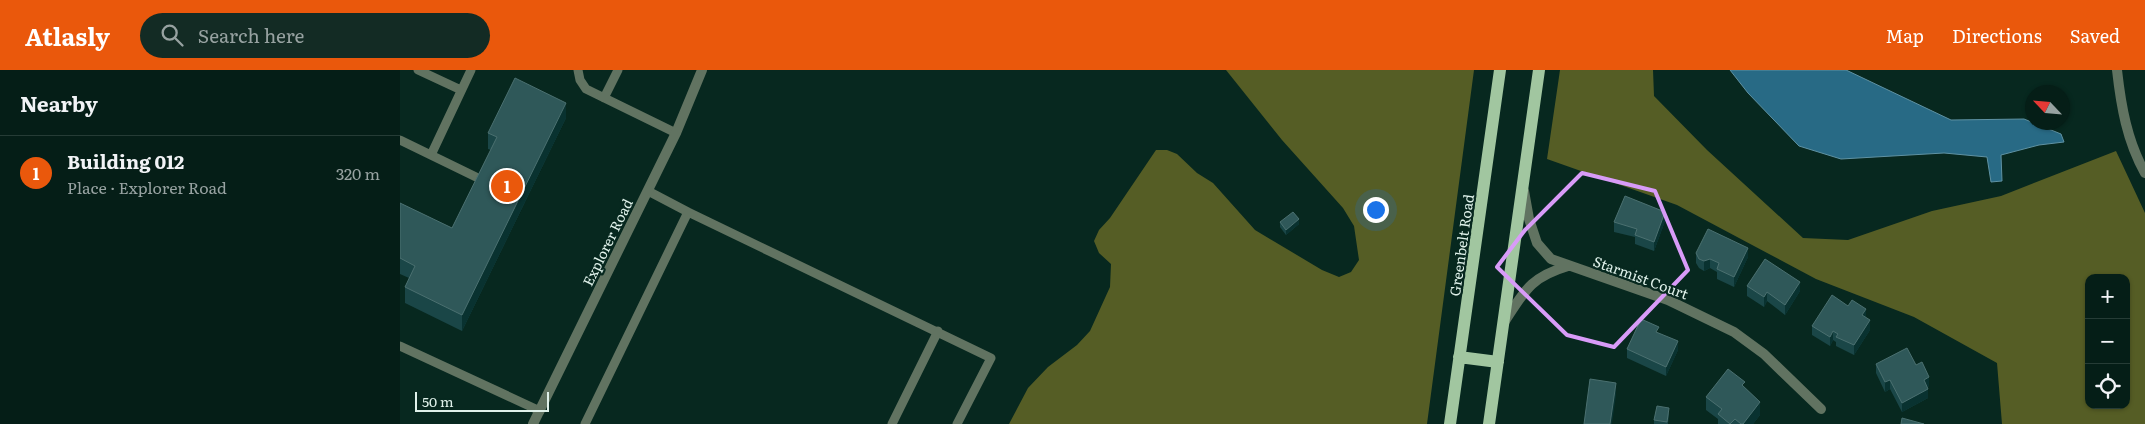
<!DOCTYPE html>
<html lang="en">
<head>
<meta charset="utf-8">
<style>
	:root { --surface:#051e17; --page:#132b24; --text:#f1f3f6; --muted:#97a2a1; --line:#263c36; --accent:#ea580c }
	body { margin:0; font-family:Literata,serif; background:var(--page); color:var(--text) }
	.controls { position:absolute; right:15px; bottom:15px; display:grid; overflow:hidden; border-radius:10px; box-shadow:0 1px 4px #0004 }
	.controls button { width:45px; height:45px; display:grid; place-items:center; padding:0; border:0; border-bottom:1px solid var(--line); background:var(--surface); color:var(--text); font:25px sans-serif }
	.compass { position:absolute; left:1625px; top:15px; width:45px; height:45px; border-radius:50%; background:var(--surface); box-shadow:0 1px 4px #0004; rotate:296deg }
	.scale { position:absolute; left:15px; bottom:12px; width:134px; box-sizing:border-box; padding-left:5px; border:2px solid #dff1ea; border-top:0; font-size:14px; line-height:18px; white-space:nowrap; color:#dff1ea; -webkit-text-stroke:4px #07281f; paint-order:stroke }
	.you { position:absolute; left:975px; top:139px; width:18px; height:18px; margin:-12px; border:4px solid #fff; border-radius:50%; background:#1a73e8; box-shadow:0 0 0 8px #1a73e833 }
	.badge { display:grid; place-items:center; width:32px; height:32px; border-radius:50%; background:var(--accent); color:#fff; font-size:16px; font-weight:700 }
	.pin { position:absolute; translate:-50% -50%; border:2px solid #fff; box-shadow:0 1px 5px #0006 }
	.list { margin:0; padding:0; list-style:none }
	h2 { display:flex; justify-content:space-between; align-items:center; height:65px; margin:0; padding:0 20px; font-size:21px }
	h2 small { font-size:16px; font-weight:400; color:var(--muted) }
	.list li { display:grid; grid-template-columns:32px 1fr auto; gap:15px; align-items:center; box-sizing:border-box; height:75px; padding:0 20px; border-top:1px solid var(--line) }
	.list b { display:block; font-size:19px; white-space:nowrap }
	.list p { margin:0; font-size:16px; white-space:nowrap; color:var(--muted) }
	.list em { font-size:16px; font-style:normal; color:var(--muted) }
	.icon { flex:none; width:28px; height:28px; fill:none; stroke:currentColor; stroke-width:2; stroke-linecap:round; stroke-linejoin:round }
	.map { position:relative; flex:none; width:1745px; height:354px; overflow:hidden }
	header { display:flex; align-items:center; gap:30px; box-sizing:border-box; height:70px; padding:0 25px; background:var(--accent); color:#fff }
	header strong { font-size:24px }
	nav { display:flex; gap:28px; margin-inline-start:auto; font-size:18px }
	.search { width:350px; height:45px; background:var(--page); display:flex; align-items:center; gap:12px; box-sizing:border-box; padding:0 18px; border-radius:28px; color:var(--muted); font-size:19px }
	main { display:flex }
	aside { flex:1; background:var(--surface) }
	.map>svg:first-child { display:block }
	.forest { fill:#555d25; fill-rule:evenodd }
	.water { fill:#286a85; stroke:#5f92a3 }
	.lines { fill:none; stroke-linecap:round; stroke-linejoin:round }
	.service { stroke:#617361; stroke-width:9 }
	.minor { stroke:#617361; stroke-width:10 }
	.primary { stroke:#a1c6a0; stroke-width:12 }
	.wall { fill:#1a4647 }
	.shaded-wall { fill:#093230 }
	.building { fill:#2f5859; stroke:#4b7070 }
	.marked { fill:none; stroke:#d89bf8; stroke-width:4; stroke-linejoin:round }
	.labels { text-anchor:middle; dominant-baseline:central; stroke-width:4.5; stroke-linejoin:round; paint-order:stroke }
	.street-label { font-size:14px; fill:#dff1ea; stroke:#07281f }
</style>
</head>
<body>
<header>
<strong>Atlasly</strong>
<div class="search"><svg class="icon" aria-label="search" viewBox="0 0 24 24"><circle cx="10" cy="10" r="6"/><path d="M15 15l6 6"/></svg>Search here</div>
<nav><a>Map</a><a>Directions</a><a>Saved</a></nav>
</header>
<main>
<aside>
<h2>Nearby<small></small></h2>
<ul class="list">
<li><span class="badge">1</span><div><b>Building 012</b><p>Place · Explorer Road</p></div><em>320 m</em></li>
</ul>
</aside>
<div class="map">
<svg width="1745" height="354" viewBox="0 0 1745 354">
	<rect width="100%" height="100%" fill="#07281f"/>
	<!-- forest -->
	<path class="forest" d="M826 0H1074L1027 354H609L628 318 648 297 677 275 690 261 710 217 711 194 699 183 694 171 699 160 710 148 756 80H767L777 84 797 103 813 113 855 160 922 200 939 207 951 202 959 190 954 156 943 138 882 70Z
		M1160 0H1253L1254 26 1307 80 1403 168 1448 170 1532 141 1601 126 1716 81 1745 143V354H1602L1597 293 1514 247 1416 209 1277 135 1147 89ZM1689 208H1726V335H1689Z"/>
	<!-- water -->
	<path class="water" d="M1330 0H1446L1551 50 1624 49 1661 64 1664 72 1639 75 1601 85 1602 111 1591 112 1587 87 1544 83 1441 89 1399 76 1348 23Z"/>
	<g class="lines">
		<!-- service -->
		<path class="service" d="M18 0 61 20
			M178 0 180 10 186 19 276 63
			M204 28 218 0
			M0 70 76 107
			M31 85 71 0
			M248 121 288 142
			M0 276 140 341
			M185 354 288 142 591 288 557 354
			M492 354 538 261"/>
		<!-- minor -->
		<path class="minor" d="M1717 0C1721 36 1727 71 1745 103
			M1124 121 1129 149 1137 173 1151 189 1268 230 1334 262 1364 284 1421 339
			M1105 251C1125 220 1131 207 1168 196
			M133 354 276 63 302 0"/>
		<!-- primary -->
		<path class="primary" d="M1059 287 1098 292
			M1050 354 1100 0
			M1089 354 1139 0"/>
	</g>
	<!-- wall -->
	<path class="wall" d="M166 48 62 261 5 233V217L9 208 0 204V133L52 158 91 80 88 79V63Z
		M1265 151 1254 181 1235 174V167L1214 162V152Z
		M880 152 899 154 886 165 880 157Z
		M1296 183 1348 187 1334 217 1317 209V202L1310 198 1304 201 1299 198 1296 193Z
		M1347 216 1400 221 1385 245 1367 231 1364 237 1347 226Z
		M1466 247 1470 260 1454 285 1436 276V272L1433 270 1430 276 1412 265V256Z
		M1259 263 1278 280 1266 306 1227 288V279Z
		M1476 294 1516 295 1529 316 1527 317 1528 328 1502 342 1490 319 1485 322 1476 303Z
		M1345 318 1360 345 1353 354H1318V349L1306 340V327Z
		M1269 343 1268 354H1254V350Z"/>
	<!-- shaded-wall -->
	<path class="shaded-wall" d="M166 33V48L62 261V245Z
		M1265 142V151L1254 181V172Z
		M899 149V154L886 165V160Z
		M1348 178V187L1334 217V207Z
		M1310 189V198L1304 201V191Z
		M1400 212V221L1385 245V235Z
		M1367 222V231L1364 237V227Z
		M1466 239V249L1462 245Z
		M1470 250V260L1454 285V275Z
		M1433 261V270L1430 276V267Z
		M1278 271V280L1266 306V297Z
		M1529 307V316L1524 319V310Z
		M1490 310V319L1485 322V312Z
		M1216 313V326L1212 354H1210Z
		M1528 319V328L1502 342V333Z
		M1360 332V345L1353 354H1343Z"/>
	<!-- building -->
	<path class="building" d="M115 8 166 33 62 245 5 217 15 196 0 188V133L52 158 97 67 88 63Z
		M1225 126 1265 142 1254 172 1235 165 1237 159 1214 152Z
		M893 142 899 149 886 160 880 152Z
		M1308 159 1348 178 1334 207 1317 199 1319 193 1310 189 1304 191 1299 189 1296 183Z
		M1365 189 1400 212 1385 235 1367 222 1364 227 1347 216Z
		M1432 225 1448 236 1452 230 1466 239 1462 245 1470 250 1454 275 1436 267 1438 264 1433 261 1430 267 1412 256Z
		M1241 249 1259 257 1256 262 1278 271 1266 297 1227 279Z
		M1507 278 1516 295 1522 292 1529 307 1524 310 1528 319 1502 333 1490 310 1485 312 1476 294Z
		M1328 299 1345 312 1342 315 1360 332 1343 354H1341L1335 349 1330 354 1318 344 1322 339 1306 327Z
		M1190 309 1216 313 1210 354H1184Z
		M1257 336 1269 338 1267 352 1254 350Z
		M1502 348 1524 354H1501Z"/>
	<!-- marked area -->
	<path class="marked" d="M1182 103 1255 121 1288 200 1214 277 1167 265 1097 197 1125 160Z"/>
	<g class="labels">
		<!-- street labels -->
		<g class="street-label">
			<text transform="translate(207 172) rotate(-64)">Explorer Road</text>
			<text transform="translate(1061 175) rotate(-82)">Greenbelt Road</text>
			<text transform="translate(1241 207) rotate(20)">Starmist Court</text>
		</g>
	</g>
</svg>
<div class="controls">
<button>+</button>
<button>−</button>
<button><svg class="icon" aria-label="locate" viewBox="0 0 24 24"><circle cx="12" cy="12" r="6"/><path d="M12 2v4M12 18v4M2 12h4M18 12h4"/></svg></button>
</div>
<svg class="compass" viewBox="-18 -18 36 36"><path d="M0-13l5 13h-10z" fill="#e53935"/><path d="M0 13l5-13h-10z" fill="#97a2a1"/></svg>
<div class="scale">50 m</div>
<div class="you"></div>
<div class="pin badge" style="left:107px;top:116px">1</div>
</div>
</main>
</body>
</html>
